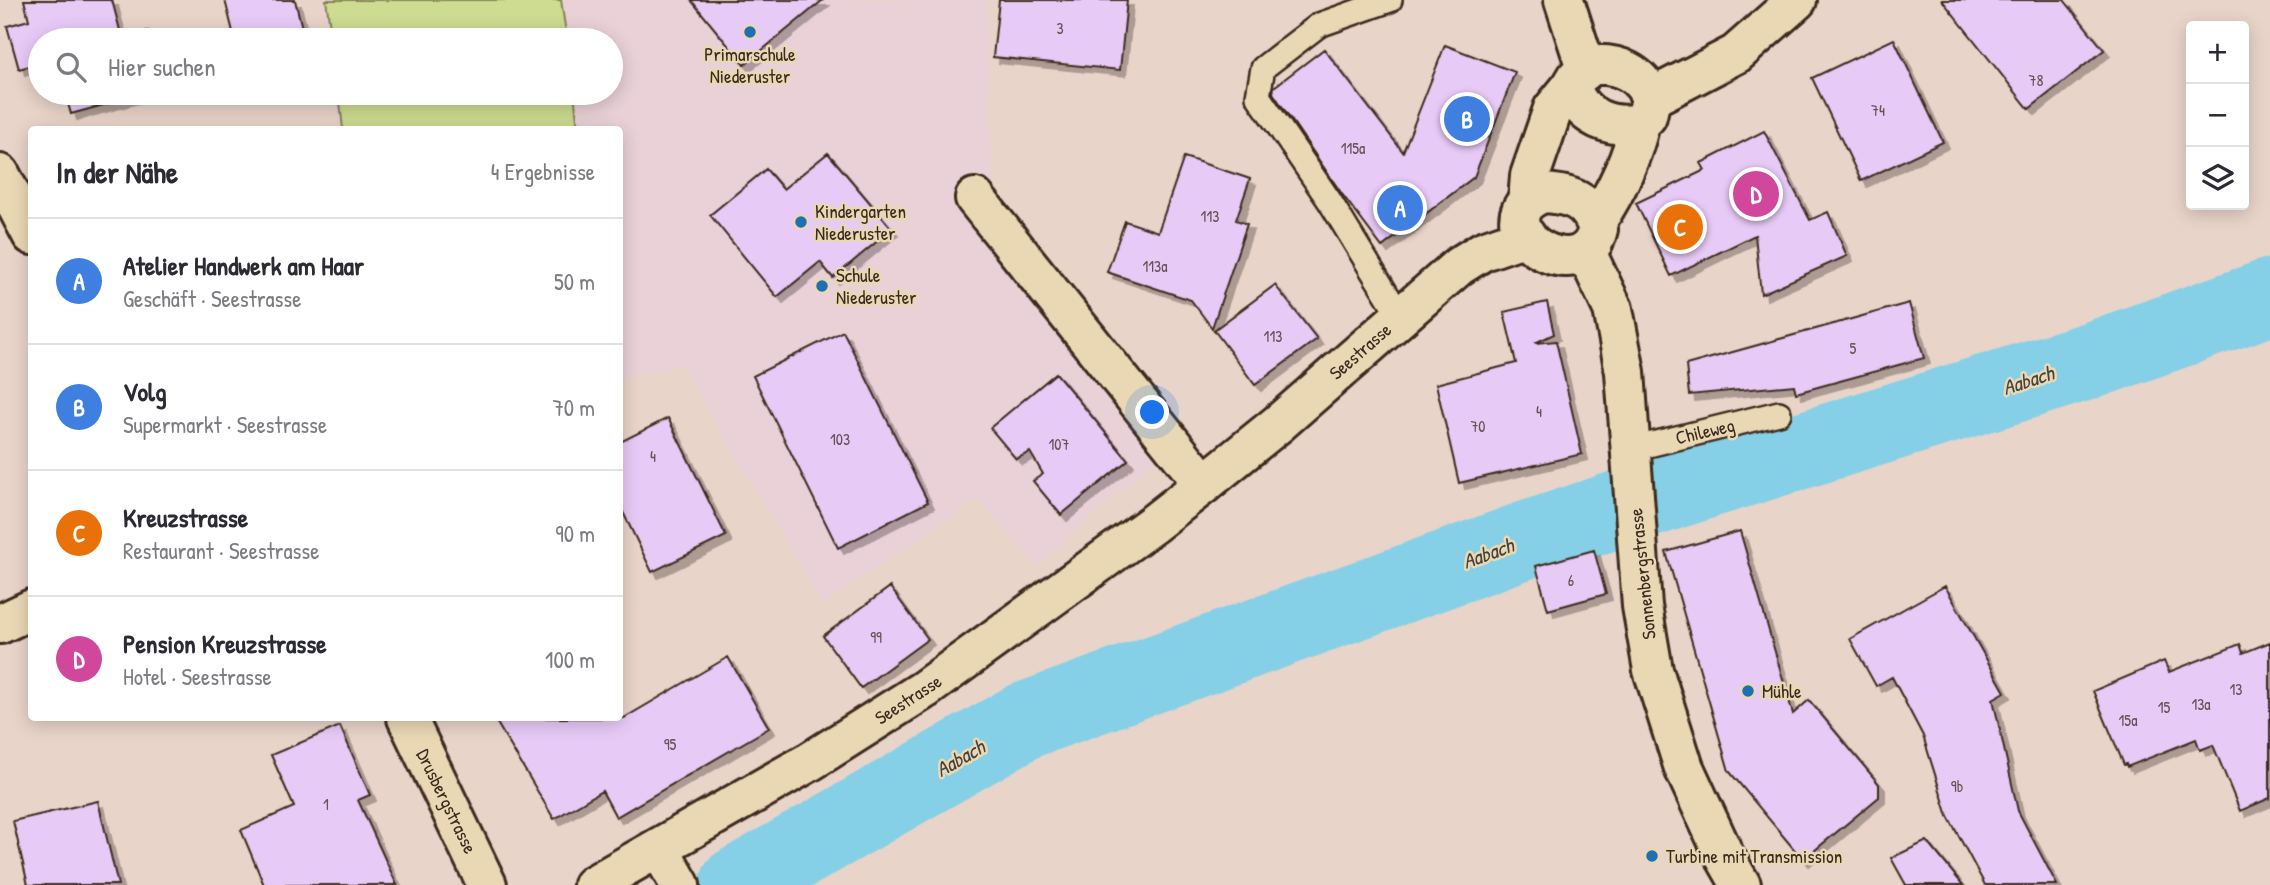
<!DOCTYPE html>
<html lang="de">
<head>
<meta charset="utf-8">
<style>
	:root { --surface:#fff; --page:#f7f7f7; --text:#2b2b33; --muted:#7c7c81; --line:#e1e1e2; --accent:#1a73e8 }
	body { margin:0; font-family:"Patrick Hand",sans-serif; background:var(--page); color:var(--text) }
	.controls { position:absolute; right:21px; top:21px; display:grid; overflow:hidden; border-radius:7px; box-shadow:0 4px 18px #0003 }
	.controls button { width:63px; height:63px; display:grid; place-items:center; padding:0; border:0; border-bottom:2px solid var(--line); background:var(--surface); color:var(--text); font:35px sans-serif }
	.you { position:absolute; left:1153px; top:413px; width:24px; height:24px; margin:-18px; border:5px solid #fff; border-radius:50%; background:#1a73e8; box-shadow:0 0 0 10px #1a73e833 }
	.badge { display:grid; place-items:center; width:46px; height:46px; border-radius:50%; background:var(--accent); color:#fff; font-size:23px; font-weight:700 }
	.pin { position:absolute; translate:-50% -50%; border:4px solid #fff; box-shadow:0 2px 7px #0006 }
	.list { margin:0; padding:0; list-style:none }
	h2 { display:flex; justify-content:space-between; align-items:center; height:91px; margin:0; padding:0 28px; font-size:30px }
	h2 small { font-size:23px; font-weight:400; color:var(--muted) }
	.list li { display:grid; grid-template-columns:46px 1fr auto; gap:21px; align-items:center; box-sizing:border-box; height:126px; padding:0 28px; border-top:2px solid var(--line) }
	.list b { display:block; font-size:26px; white-space:nowrap }
	.list p { margin:0; font-size:23px; white-space:nowrap; color:var(--muted) }
	.list em { font-size:23px; font-style:normal; color:var(--muted) }
	.icon { flex:none; width:38px; height:38px; fill:none; stroke:currentColor; stroke-width:2; stroke-linecap:round; stroke-linejoin:round }
	.map { position:relative; flex:none; width:2270px; height:885px; overflow:hidden }
	.search { position:absolute; background:var(--surface); box-shadow:0 4px 18px #0003; left:28px; top:28px; width:595px; height:77px; display:flex; align-items:center; gap:18px; box-sizing:border-box; padding:0 24px; border-radius:38px; color:var(--muted); font-size:26px }
	.panel { position:absolute; background:var(--surface); box-shadow:0 4px 18px #0003; left:28px; top:126px; width:595px; height:595px; border-radius:7px }
	.map>svg:first-child { display:block }
	.built { fill:#e9d1d7 }
	.green { fill:#cddc90; stroke:#848357; stroke-width:2 }
	.lines { fill:none; stroke-linecap:round; stroke-linejoin:round }
	.river { stroke:#85d0e6; stroke-width:77 }
	.building { fill:#e8caf7; stroke:#3b2a1e; stroke-width:2; filter:url(#shadow) }
	.service-casing { stroke:#3b2a1e; stroke-width:28 }
	.minor-casing { stroke:#3b2a1e; stroke-width:44 }
	.tertiary-casing { stroke:#3b2a1e; stroke-width:44 }
	.service { stroke:#ead8b5; stroke-width:23 }
	.minor { stroke:#ead8b5; stroke-width:38 }
	.tertiary { stroke:#ead8b5; stroke-width:38 }
	.poi-dot { fill:#1f6fb2; stroke:#ead8b5; stroke-width:2.5 }
	.labels { text-anchor:middle; dominant-baseline:central; stroke-width:5; stroke-linejoin:round; paint-order:stroke }
	.number-label { font-size:16px; fill:#665254 }
	.poi-label { font-size:19px; fill:#3b2a1e; stroke:#ead8b5; text-anchor:start }
	.street-label { font-size:19px; fill:#3b2a1e; stroke:#ead8b5 }
	.water-label { font-size:21px; font-style:italic; fill:#46433c; stroke:#ead8b5 }
</style>
</head>
<body>
<div class="map">
<svg width="2270" height="885" viewBox="0 0 2270 885">
	<defs>
		<filter id="shadow"><feDropShadow dx="6" dy="6" stdDeviation="0" flood-color="#0004"/></filter>
	</defs>
	<rect width="100%" height="100%" fill="#e9d4c9"/>
	<filter id="ink" filterUnits="userSpaceOnUse"><feTurbulence type="fractalNoise" baseFrequency=".0143" numOctaves="2"/><feDisplacementMap in="SourceGraphic" scale="14" xChannelSelector="R" yChannelSelector="G"/><feConvolveMatrix kernelMatrix="1 2 1 2 8 2 1 2 1" color-interpolation-filters="sRGB"/></filter>
	<g filter="url(#ink)">
		<!-- built -->
		<path class="built" d="M322 0H986L993 182 964 207 1156 459 1037 566 978 499 823 605 682 365 620 378V130L340 129 335 93H611V40H327Z"/>
		<!-- green -->
		<path class="green" d="M326 0H561L567 40H332Z
			M339 93H574L578 129H343Z"/>
		<g class="lines">
			<!-- river -->
			<path class="river" d="M738 885 1024 721 1526 540 1697 483 2092 360 2270 297"/>
		</g>
		<!-- building -->
		<path class="building" d="M24 0H112L122 38 148 31 150 40H40V63L19 69 7 26 29 20Z
			M225 0H295L305 40H235Z
			M691 0H823L744 65Z
			M999 0H1127L1120 70 993 57Z
			M1942 0H2064L2104 50 2029 109Z
			M1894 39 1943 142 1861 181 1812 78Z
			M1445 45 1515 72 1474 177 1382 247 1342 194 1273 93 1274 87 1324 49 1403 152Z
			M65 93H147L71 114Z
			M1764 131 1810 220 1828 212 1847 256 1761 294 1755 235 1671 276 1636 203 1705 170 1701 163Z
			M828 153 892 229 833 278 820 262 777 297 710 215 766 169 783 189Z
			M1184 157 1250 179 1236 220 1247 224 1212 328 1191 300 1107 272 1125 221 1158 232Z
			M1275 285 1317 339 1255 385 1214 330Z
			M1547 302 1554 334 1535 343 1556 341 1582 454 1459 483 1436 384 1516 363 1504 312Z
			M1909 303 1924 358 1796 393 1794 385 1689 395 1686 365Z
			M843 331 928 502 838 548 753 376Z
			M1056 373 1128 460 1061 515 1033 481 1043 474 1030 452 1016 459 990 428Z
			M668 418 726 536 652 572 620 506V442Z
			M1740 531 1793 714 1809 700 1879 784V797L1803 860 1729 771 1666 552Z
			M1594 550 1606 594 1548 610 1536 566Z
			M1945 586 2005 692 1993 699 2018 811 2057 885H1985L1948 816 1923 736 1892 677 1876 686 1850 639Z
			M890 587 928 639 861 688 823 636Z
			M2270 642V798L2240 811 2213 745 2200 750 2196 739 2127 767 2126 764 2124 765 2093 691 2164 661 2169 672 2240 644 2243 653Z
			M728 657 769 728 616 817 602 791 554 819 494 718H624Z
			M340 726 370 795 358 800 397 885H264L241 830 294 807 271 755Z
			M98 801 118 885H28L13 821Z
			M1927 841 1963 885H1906L1891 858Z"/>
		<g class="lines">
			<defs>
				<path id="service" d="M1390 0 1319 25 1263 68 1258 96 1329 200 1400 316
					M1632 449 1779 413"/>
				<path id="minor" d="M0 174 32 235
					M975 198 1204 484
					M0 624 32 609
					M407 718 487 885
					M659 848 680 885"/>
				<path id="tertiary" d="M1564 0 1586 68
					M1592 65C1619 63 1641 73 1651 98L1647 116 1640 123C1610 129 1581 118 1571 87L1577 77Z
					M1651 98 1736 54 1797 0
					M1541 193C1570 194 1589 200 1598 229 1586 285 1506 245 1521 211 1524 202 1533 198 1541 193Z
					M1528 201 1530 176 1553 109 1571 87
					M1596 222C1616 192 1632 158 1640 123
					M1586 252 1613 309 1625 372 1642 606 1653 670 1684 768 1725 857 1741 885
					M593 885 811 761 925 689 1153 524 1204 484 1278 424 1459 266 1483 251 1526 236"/>
			</defs>
			<!-- service casing -->
			<use href="#service" class="service-casing"/>
			<!-- minor casing -->
			<use href="#minor" class="minor-casing"/>
			<!-- tertiary casing -->
			<use href="#tertiary" class="tertiary-casing"/>
			<!-- service -->
			<use href="#service" class="service"/>
			<!-- minor -->
			<use href="#minor" class="minor"/>
			<!-- tertiary -->
			<use href="#tertiary" class="tertiary"/>
		</g>
	</g>
	<!-- markers -->
	<g class="poi-dot">
		<circle cx="750" cy="32" r="7"/>
		<circle cx="801" cy="222" r="7"/>
		<circle cx="822" cy="286" r="7"/>
		<circle cx="1748" cy="691" r="7"/>
		<circle cx="1652" cy="856" r="7"/>
	</g>
	<g class="labels">
		<!-- number labels -->
		<g class="number-label">
			<text x="1060" y="28">3</text>
			<text x="2036" y="80">78</text>
			<text x="1878" y="110">74</text>
			<text x="1353" y="148">115a</text>
			<text x="1210" y="216">113</text>
			<text x="1155" y="266">113a</text>
			<text x="1273" y="336">113</text>
			<text x="1853" y="348">5</text>
			<text x="1539" y="411">4</text>
			<text x="1478" y="426">70</text>
			<text x="840" y="439">103</text>
			<text x="1059" y="444">107</text>
			<text x="653" y="456">4</text>
			<text x="1571" y="580">6</text>
			<text x="876" y="637">99</text>
			<text x="2236" y="689">13</text>
			<text x="2201" y="704">13a</text>
			<text x="2164" y="707">15</text>
			<text x="2128" y="720">15a</text>
			<text x="670" y="744">95</text>
			<text x="1957" y="786">9b</text>
			<text x="326" y="804">1</text>
		</g>
		<!-- poi labels -->
		<g class="poi-label">
			<text x="750" y="54" text-anchor="middle">Primarschule<tspan x="750" dy="22">Niederuster</tspan></text>
			<text x="815" y="211">Kindergarten<tspan x="815" dy="22">Niederuster</tspan></text>
			<text x="836" y="275">Schule<tspan x="836" dy="22">Niederuster</tspan></text>
			<text x="1762" y="691">Mühle</text>
			<text x="1666" y="856">Turbine mit Transmission</text>
		</g>
		<!-- street labels -->
		<g class="street-label">
			<text transform="translate(1360 351) rotate(-41)">Seestrasse</text>
			<text transform="translate(1705 431) rotate(-13)">Chileweg</text>
			<text transform="translate(1642 574) rotate(-96)">Sonnenbergstrasse</text>
			<text transform="translate(908 699) rotate(-33)">Seestrasse</text>
			<text transform="translate(447 801) rotate(64)">Drusbergstrasse</text>
		</g>
		<!-- water labels -->
		<g class="water-label">
			<text transform="translate(2028 380) rotate(-18)">Aabach</text>
			<text transform="translate(1488 553) rotate(-20)">Aabach</text>
			<text transform="translate(960 758) rotate(-30)">Aabach</text>
		</g>
	</g>
</svg>
<div class="controls">
<button>+</button>
<button>−</button>
<button><svg class="icon" aria-label="layers" viewBox="0 0 24 24"><path d="M12 4l9 5-9 5-9-5zM3 14l9 5 9-5"/></svg></button>
</div>
<div class="you"></div>
<div class="pin badge" style="left:1400px;top:208px;background:#3f7fe0">A</div>
<div class="pin badge" style="left:1467px;top:119px;background:#3f7fe0">B</div>
<div class="pin badge" style="left:1680px;top:227px;background:#e8710a">C</div>
<div class="pin badge" style="left:1756px;top:194px;background:#d1479c">D</div>
<div class="search"><svg class="icon" aria-label="search" viewBox="0 0 24 24"><circle cx="10" cy="10" r="6"/><path d="M15 15l6 6"/></svg>Hier suchen</div>
<section class="panel">
<h2>In der Nähe<small>4 Ergebnisse</small></h2>
<ul class="list">
<li><span class="badge" style="background:#3f7fe0">A</span><div><b>Atelier Handwerk am Haar</b><p>Geschäft · Seestrasse</p></div><em>50 m</em></li>
<li><span class="badge" style="background:#3f7fe0">B</span><div><b>Volg</b><p>Supermarkt · Seestrasse</p></div><em>70 m</em></li>
<li><span class="badge" style="background:#e8710a">C</span><div><b>Kreuzstrasse</b><p>Restaurant · Seestrasse</p></div><em>90 m</em></li>
<li><span class="badge" style="background:#d1479c">D</span><div><b>Pension Kreuzstrasse</b><p>Hotel · Seestrasse</p></div><em>100 m</em></li>
</ul>
</section>
</div>
</body>
</html>
